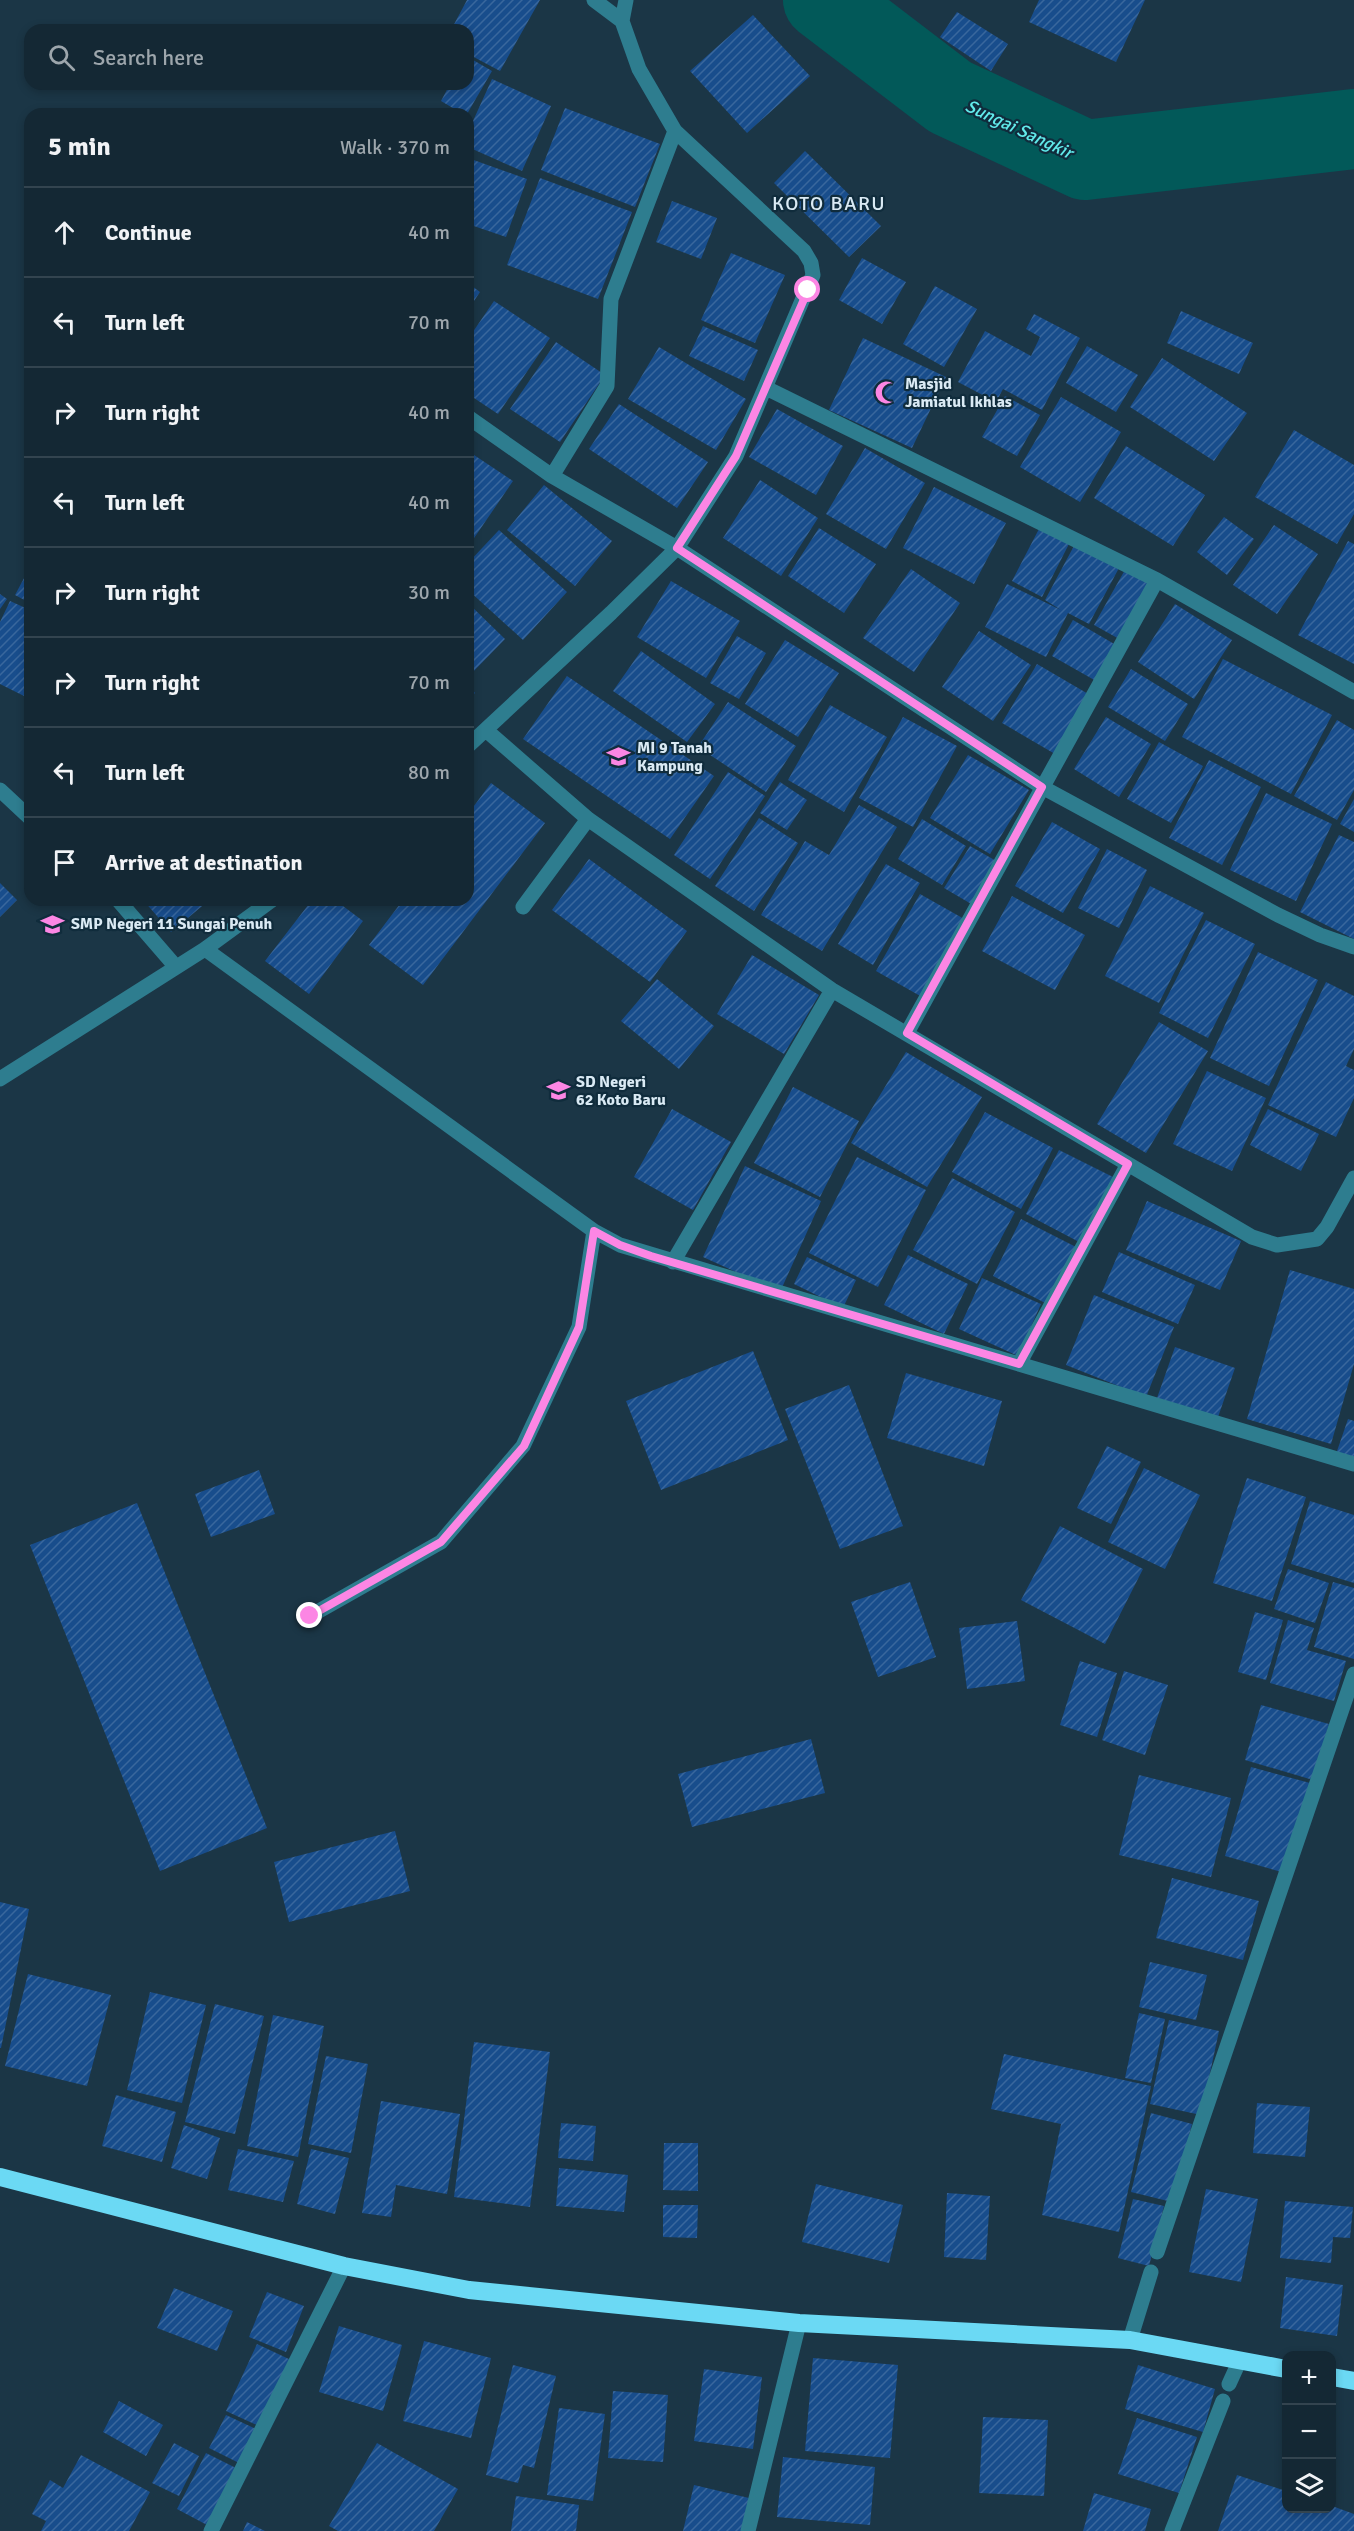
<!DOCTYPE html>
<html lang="en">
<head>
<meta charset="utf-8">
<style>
	:root { --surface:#142834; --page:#213440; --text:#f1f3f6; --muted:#9da6ac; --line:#33444f }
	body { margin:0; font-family:Signika,sans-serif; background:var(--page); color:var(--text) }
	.controls { position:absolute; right:18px; bottom:18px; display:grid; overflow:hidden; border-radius:12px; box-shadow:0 3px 9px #0003 }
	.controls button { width:54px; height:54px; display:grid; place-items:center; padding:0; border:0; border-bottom:2px solid var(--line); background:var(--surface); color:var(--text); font:30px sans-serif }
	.stop { position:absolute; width:18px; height:18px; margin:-14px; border:4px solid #fc86e4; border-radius:50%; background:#fff }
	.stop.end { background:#fc86e4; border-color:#fff; box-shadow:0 2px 6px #0008 }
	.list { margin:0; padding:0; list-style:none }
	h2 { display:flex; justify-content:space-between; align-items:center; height:78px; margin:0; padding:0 24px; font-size:26px }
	h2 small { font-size:20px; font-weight:400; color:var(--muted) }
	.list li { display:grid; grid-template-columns:39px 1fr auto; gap:18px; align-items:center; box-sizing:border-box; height:90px; padding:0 24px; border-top:2px solid var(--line) }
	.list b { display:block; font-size:22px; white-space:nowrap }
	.list em { font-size:20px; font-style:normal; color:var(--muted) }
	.icon { flex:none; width:33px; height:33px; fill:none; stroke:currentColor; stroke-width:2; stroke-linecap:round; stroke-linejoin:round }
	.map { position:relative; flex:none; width:1354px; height:2531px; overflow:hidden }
	.search { position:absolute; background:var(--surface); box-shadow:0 3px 9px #0003; left:24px; top:24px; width:450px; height:66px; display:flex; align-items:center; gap:15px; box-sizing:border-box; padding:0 21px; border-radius:18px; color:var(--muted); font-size:22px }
	.panel { position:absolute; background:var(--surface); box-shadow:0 3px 9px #0003; left:24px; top:108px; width:450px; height:798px; border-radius:18px }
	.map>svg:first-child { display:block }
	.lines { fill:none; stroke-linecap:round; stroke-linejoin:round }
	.river { stroke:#025959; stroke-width:80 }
	.building { fill:url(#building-hatch) }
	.minor { stroke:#2e7d8f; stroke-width:15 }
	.highway { stroke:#6bd9f4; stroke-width:18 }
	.route { stroke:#fc86e4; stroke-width:8 }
	.labels { text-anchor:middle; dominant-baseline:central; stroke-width:4.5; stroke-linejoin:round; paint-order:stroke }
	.poi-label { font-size:16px; font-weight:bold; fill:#daeaf4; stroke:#102c3c; text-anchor:start }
	.water-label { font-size:18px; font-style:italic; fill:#61eaeb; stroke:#102c3c }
	.quarter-label { font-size:20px; letter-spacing:1.5px; fill:#daeaf4; stroke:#102c3c }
</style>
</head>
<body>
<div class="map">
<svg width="1354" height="2531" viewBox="0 0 1354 2531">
	<defs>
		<pattern id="building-hatch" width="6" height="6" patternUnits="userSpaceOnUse" patternTransform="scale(1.5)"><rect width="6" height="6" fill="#184d8c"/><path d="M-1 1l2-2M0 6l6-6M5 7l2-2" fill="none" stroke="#39679d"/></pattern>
	</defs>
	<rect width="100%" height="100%" fill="#1b3646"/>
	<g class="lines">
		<!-- river -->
		<path class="river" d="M823 0 950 97 1085 160 1354 129"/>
	</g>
	<!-- building -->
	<path class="building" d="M467 0H540L500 71 468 54V30H451Z
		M1039 0H1145L1116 62 1029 22Z
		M957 12 1008 44 991 71 940 37Z
		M753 15 810 76 747 133 690 71Z
		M468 57 492 71 467 114H463L441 101 450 84H468Z
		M492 79 551 106 522 171 468 147V132Z
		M565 108 660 144 635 207 541 170Z
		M805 151 881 226 849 257 774 183Z
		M468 158 527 179 506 237 468 224Z
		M540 178 632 212 598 299 507 265Z
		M672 201 717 218 701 259 656 242Z
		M731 253 785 275 755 343 701 320Z
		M862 258 906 282 882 324 839 300Z
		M468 283 480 292 468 310Z
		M935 286 977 309 944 367 903 344Z
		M494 301 550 338 498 414 468 394V339Z
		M1181 311 1253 343 1239 374 1167 343Z
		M1034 314 1080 338 1042 410 1003 389 996 402 958 382 985 331 1031 356 1040 337 1026 329Z
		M703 326 758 350 744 381 689 356Z
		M863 338 946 377 912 448 829 410Z
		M556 342 605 375 560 442 510 409Z
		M1087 346 1138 375 1116 412 1066 383Z
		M659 347 746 399 716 450 628 399Z
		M1162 358 1247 413 1214 461 1130 407Z
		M1005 396 1040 415 1017 456 982 437Z
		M1061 397 1121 432 1080 502 1020 467Z
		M619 404 708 462 677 508 589 449Z
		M777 409 843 446 816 495 749 457Z
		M1294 430 1354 465V514L1337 544 1255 497Z
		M1126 446 1205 495 1173 546 1094 498Z
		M865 448 925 483 886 549 826 514Z
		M474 455 513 481 470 544 468 464Z
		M760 480 818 518 781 576 723 538Z
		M544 485 612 541 575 586 507 530Z
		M934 487 1006 523 974 584 903 548Z
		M1224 517 1254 539 1227 575 1197 552Z
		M1274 525 1318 554 1277 614 1233 585Z
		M1040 527 1070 542 1042 597 1012 581Z
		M819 528 876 564 844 613 788 576Z
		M499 530 567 592 523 640 468 590V563Z
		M1348 541 1354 544V664L1298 635Z
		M1075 544 1119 568 1089 624 1068 613 1046 657 985 627 1007 584 1061 610 1045 600Z
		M30 567V603L15 595Z
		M1126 568 1153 584 1121 640 1094 625Z
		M911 569 960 603 914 672 863 638Z
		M671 581 740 621 706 678 637 637Z
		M0 594 7 599 0 609Z
		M10 601 30 610V699L0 684V622Z
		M468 603 505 639 470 675 468 673Z
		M1175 604 1232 640 1194 699 1138 662Z
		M1073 620 1116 645 1096 681 1052 656Z
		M979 631 1031 665 993 721 942 687Z
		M737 636 766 653 739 699 710 683Z
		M785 640 839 673 798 737 745 704Z
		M641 651 715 704 687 742 613 691Z
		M1223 659 1332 715 1291 794 1182 737Z
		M1037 664 1090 695 1055 754 1002 723Z
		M1131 669 1188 704 1165 741 1108 707Z
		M567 676 714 776 670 839 523 739Z
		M468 685 475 693 468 699Z
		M728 702 796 746 766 792 698 747Z
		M830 705 887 737 844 812 788 780Z
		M903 717 957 746 913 827 859 798Z
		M1106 717 1151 744 1119 797 1074 769Z
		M1337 720 1354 730V790L1337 820 1294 796Z
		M1159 742 1203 766 1171 823 1127 799Z
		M968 755 1029 790 990 854 930 818Z
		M1209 760 1261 787 1222 865 1169 838Z
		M728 772 765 796 710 879 674 855Z
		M780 782 807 800 787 830 760 813Z
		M491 783 545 823 423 985 369 945 403 900H468V814Z
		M1266 793 1332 824 1296 901 1230 870Z
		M1354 799V832L1340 824Z
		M859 805 897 827 822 951 761 915 805 841 829 855Z
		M759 818 798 843 754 911 715 886Z
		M922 819 966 846 942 885 898 859Z
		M1052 822 1100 849 1063 913 1015 886Z
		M1339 835 1354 842V939L1300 912Z
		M970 846 998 862 973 905 944 888Z
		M1107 849 1147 870 1119 928 1078 908Z
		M589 859 687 931 650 982 552 910Z
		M886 864 920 883 873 965 838 944Z
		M0 883 17 900 0 917Z
		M1150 886 1204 913 1159 1003 1105 976Z
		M920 894 966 920 922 997 876 971Z
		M1012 896 1085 935 1055 990 982 951Z
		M143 900H206L207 902 171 932Z
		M312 900H335L363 921 309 994 265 961Z
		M1206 920 1255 944 1208 1038 1159 1013Z
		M1258 952 1318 980 1269 1086 1210 1058Z
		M752 955 819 995 784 1054 717 1014Z
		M657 979 714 1026 679 1069 621 1021Z
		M1326 982 1354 996V1049L1346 1066 1354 1070V1098L1336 1137 1268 1105Z
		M1159 1022 1208 1051 1146 1153 1097 1124Z
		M906 1052 982 1097 927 1187 851 1143Z
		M1207 1071 1266 1098 1232 1171 1173 1144Z
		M793 1087 859 1121 820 1197 754 1163Z
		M672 1109 731 1142 693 1210 634 1177Z
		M1268 1109 1319 1134 1301 1171 1250 1145Z
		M985 1112 1053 1148 1021 1209 952 1172Z
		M1059 1150 1115 1178 1081 1243 1026 1214Z
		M857 1157 926 1190 878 1287 809 1253Z
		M745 1166 821 1201 780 1292 703 1257Z
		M952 1178 1015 1212 977 1284 913 1250Z
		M1147 1201 1241 1241 1220 1290 1126 1250Z
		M1021 1219 1078 1248 1049 1305 993 1276Z
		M1119 1252 1195 1285 1178 1324 1102 1292Z
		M908 1255 968 1284 944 1334 884 1305Z
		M807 1257 856 1280 843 1308 794 1284Z
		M1290 1270 1354 1289V1364L1331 1444 1247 1419Z
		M982 1278 1041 1304 1018 1356 959 1329Z
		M1094 1295 1174 1327 1146 1397 1066 1365Z
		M1175 1347 1235 1368 1217 1420 1157 1398Z
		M753 1351 788 1440 661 1490 626 1401Z
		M906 1373 1002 1401 984 1466 887 1438Z
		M849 1385 903 1526 840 1549 785 1409Z
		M1348 1419 1354 1421V1460L1336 1454Z
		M1107 1446 1141 1462 1111 1524 1077 1508Z
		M1144 1468 1200 1495 1165 1569 1108 1542Z
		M259 1470 275 1514 211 1537 195 1494Z
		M1247 1478 1306 1497 1272 1601 1213 1583Z
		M1310 1501 1354 1515V1583L1291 1564Z
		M137 1503 267 1828 160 1871 30 1545Z
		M1060 1526 1143 1569 1105 1644 1021 1600Z
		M1288 1569 1329 1583 1315 1623 1274 1609Z
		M910 1582 936 1657 878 1677 851 1602Z
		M1333 1582 1354 1588V1659L1314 1647Z
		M1255 1612 1283 1620 1266 1680 1238 1672Z
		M1288 1620 1314 1628 1307 1650 1346 1661 1334 1701 1270 1683Z
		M1017 1621 1025 1681 967 1689 959 1628Z
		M1080 1661 1117 1673 1097 1737 1060 1725Z
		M1124 1671 1168 1685 1145 1755 1102 1740Z
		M1261 1705 1329 1724 1313 1780 1245 1760Z
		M811 1739 825 1793 692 1827 678 1774Z
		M1251 1767 1310 1783 1285 1873 1225 1856Z
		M1139 1775 1231 1798 1211 1877 1119 1855Z
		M395 1831 410 1891 289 1922 274 1862Z
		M1172 1878 1259 1901 1243 1960 1156 1938Z
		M0 1902 29 1909 1 2048H0Z
		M1150 1962 1207 1975 1196 2020 1139 2007Z
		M28 1974 111 1995 87 2086 5 2066Z
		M150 1992 206 2005 182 2103 127 2090Z
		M215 2004 264 2016 235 2134 185 2122Z
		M1139 2013 1165 2019 1151 2083 1125 2078Z
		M273 2015 324 2026 298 2157 247 2146Z
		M1169 2020 1219 2031 1201 2115 1150 2104Z
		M474 2042 550 2052 530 2207 454 2197Z
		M1004 2054 1151 2086 1119 2232 1042 2215 1061 2124 991 2109Z
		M326 2056 368 2064 351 2153 308 2144Z
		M116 2095 176 2112 162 2162 102 2146Z
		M381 2101 460 2114 447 2194 396 2185 391 2217 362 2213Z
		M1257 2103 1310 2107 1305 2157 1253 2153Z
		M1151 2113 1192 2124 1172 2202 1131 2192Z
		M561 2123 596 2126 593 2161 558 2158Z
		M184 2125 220 2138 207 2179 171 2168Z
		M664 2143H698V2191L663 2190Z
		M238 2149 294 2161 283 2202 228 2190Z
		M311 2149 349 2158 335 2214 297 2204Z
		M559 2168 628 2175 624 2212 556 2206Z
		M816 2184 903 2205 889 2263 802 2242Z
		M1206 2189 1258 2199 1241 2282 1189 2272Z
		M947 2193 990 2196 986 2260 944 2257Z
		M1133 2199 1164 2206 1149 2266 1118 2258Z
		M1285 2201 1353 2207 1350 2238 1333 2237 1331 2263 1280 2258Z
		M663 2205H698L697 2238 663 2237Z
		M1286 2277 1343 2285 1337 2336 1280 2328Z
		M174 2288 233 2311 217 2351 157 2328Z
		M267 2292 304 2306 286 2352 249 2337Z
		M339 2326 402 2345 383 2411 319 2392Z
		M424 2341 491 2358 471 2438 403 2421Z
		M257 2344 291 2360 259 2426 226 2411Z
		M813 2358 898 2365 890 2458 805 2451Z
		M513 2365 556 2376 534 2468 523 2465 518 2483 486 2475Z
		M1138 2365 1215 2389 1203 2432 1125 2409Z
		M704 2369 762 2377 753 2449 694 2441Z
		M613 2391 668 2395 663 2462 608 2458Z
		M119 2401 163 2425 146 2456 103 2432Z
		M559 2408 605 2414 593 2501 547 2495Z
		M226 2415 258 2430 241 2464 209 2448Z
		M983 2417 1048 2420 1044 2496 979 2493Z
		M1137 2418 1197 2437 1179 2493 1118 2474Z
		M174 2443 199 2456 179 2496 152 2483Z
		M377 2443 458 2489 434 2531H338L329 2526Z
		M206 2453 236 2468 207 2525 177 2509Z
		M81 2455 150 2492 129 2531H41L46 2521 32 2514 50 2480 63 2488Z
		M783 2457 875 2467 870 2525 777 2517Z
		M1237 2475 1286 2491V2508H1332V2506L1354 2514V2531H1218Z
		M694 2485 749 2498 741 2531H683Z
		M1094 2493 1151 2509 1145 2531H1083Z
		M516 2496 579 2505 576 2531H511Z
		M247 2522 265 2531H243Z"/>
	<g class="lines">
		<!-- minor -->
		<path class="minor" d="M594 0 622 21
			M766 388 1157 580 1354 692
			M468 417 552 476 677 548 1042 787 1278 915 1320 935 1354 947
			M552 476 607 386 611 299 675 131
			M487 731 588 819 832 990 1252 1237 1277 1245 1317 1239 1327 1227 1354 1178
			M468 746 611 613 677 548 736 456 813 275 811 263 804 251 675 131 639 69 622 21 626 0
			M0 790 30 818
			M118 900 176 967
			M523 907 588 819
			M205 949 594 1231 620 1245 1354 1464
			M907 1033 1157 580
			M0 1079 205 949 272 900
			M673 1262 832 990
			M1019 1364 1128 1164
			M310 1616 441 1542 523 1446 579 1327 594 1231
			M1157 2252 1354 1674
			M1130 2340 1151 2272
			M1229 2384 1239 2362
			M211 2531 344 2266
			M748 2531 799 2323
			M1172 2531 1223 2401"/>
		<!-- highway -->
		<path class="highway" d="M0 2177 344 2266 469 2290 799 2323 1130 2340 1286 2369
			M1332 2377 1354 2381"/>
	</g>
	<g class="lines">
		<!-- route -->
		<path class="route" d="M310 1616 441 1542 524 1446 579 1327 594 1231 620 1245 651 1256 1019 1364 1128 1164 907 1033 1042 787 677 548 736 456 808 290"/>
	</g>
	<!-- icons -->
	<defs>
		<symbol id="mosque-bare" viewBox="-9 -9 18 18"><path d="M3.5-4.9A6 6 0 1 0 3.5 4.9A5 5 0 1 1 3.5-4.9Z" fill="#fc86e4" stroke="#102c3c" stroke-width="2.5" paint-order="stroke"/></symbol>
		<symbol id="school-bare" viewBox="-9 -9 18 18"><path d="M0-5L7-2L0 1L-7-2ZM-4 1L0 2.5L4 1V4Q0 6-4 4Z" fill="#fc86e4" stroke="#102c3c" stroke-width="2.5" paint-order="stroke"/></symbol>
	</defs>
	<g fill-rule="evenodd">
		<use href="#mosque-bare" x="870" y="376" width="33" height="33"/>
		<use href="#school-bare" x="602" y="740" width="33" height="33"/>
		<use href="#school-bare" x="36" y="908" width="33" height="33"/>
		<use href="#school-bare" x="542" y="1074" width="33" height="33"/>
	</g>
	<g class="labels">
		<!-- poi labels -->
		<g class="poi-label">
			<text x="905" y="384">Masjid<tspan x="905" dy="18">Jamiatul Ikhlas</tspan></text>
			<text x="637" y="748">MI 9 Tanah<tspan x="637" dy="18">Kampung</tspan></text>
			<text x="71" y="924">SMP Negeri 11 Sungai Penuh</text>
			<text x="576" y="1082">SD Negeri<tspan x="576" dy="18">62 Koto Baru</tspan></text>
		</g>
		<!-- water labels -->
		<g class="water-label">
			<text transform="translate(1019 129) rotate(25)">Sungai Sangkir</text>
		</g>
		<!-- quarter labels -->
		<g class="quarter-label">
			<text x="829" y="203">KOTO BARU</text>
		</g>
	</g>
</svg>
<div class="controls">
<button>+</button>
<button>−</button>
<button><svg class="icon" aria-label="layers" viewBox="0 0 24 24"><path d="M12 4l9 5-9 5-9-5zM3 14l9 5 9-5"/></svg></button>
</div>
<div class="stop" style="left:808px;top:290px"></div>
<div class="stop end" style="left:310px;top:1616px"></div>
<div class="search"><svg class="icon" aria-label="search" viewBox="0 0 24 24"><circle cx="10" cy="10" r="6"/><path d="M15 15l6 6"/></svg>Search here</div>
<section class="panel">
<h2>5 min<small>Walk · 370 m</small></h2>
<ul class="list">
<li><svg class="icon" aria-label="ahead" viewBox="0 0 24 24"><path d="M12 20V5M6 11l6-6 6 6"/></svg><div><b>Continue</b></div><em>40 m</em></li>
<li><svg class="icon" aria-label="left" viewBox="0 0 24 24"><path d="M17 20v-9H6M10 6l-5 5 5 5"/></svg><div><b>Turn left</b></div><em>70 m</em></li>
<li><svg class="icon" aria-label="right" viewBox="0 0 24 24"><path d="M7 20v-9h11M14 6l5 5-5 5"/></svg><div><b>Turn right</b></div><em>40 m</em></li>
<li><svg class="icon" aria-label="left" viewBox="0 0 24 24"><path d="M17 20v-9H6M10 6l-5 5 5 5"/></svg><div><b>Turn left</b></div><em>40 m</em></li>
<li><svg class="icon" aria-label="right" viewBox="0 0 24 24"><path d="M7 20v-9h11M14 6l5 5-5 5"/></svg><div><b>Turn right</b></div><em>30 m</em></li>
<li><svg class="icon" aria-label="right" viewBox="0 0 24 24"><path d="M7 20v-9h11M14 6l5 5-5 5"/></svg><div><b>Turn right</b></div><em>70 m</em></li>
<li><svg class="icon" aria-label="left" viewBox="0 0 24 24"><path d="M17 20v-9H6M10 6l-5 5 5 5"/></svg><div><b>Turn left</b></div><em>80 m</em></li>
<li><svg class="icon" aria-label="arrive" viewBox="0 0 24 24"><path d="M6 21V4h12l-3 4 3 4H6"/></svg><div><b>Arrive at destination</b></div></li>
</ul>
</section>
</div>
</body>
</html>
